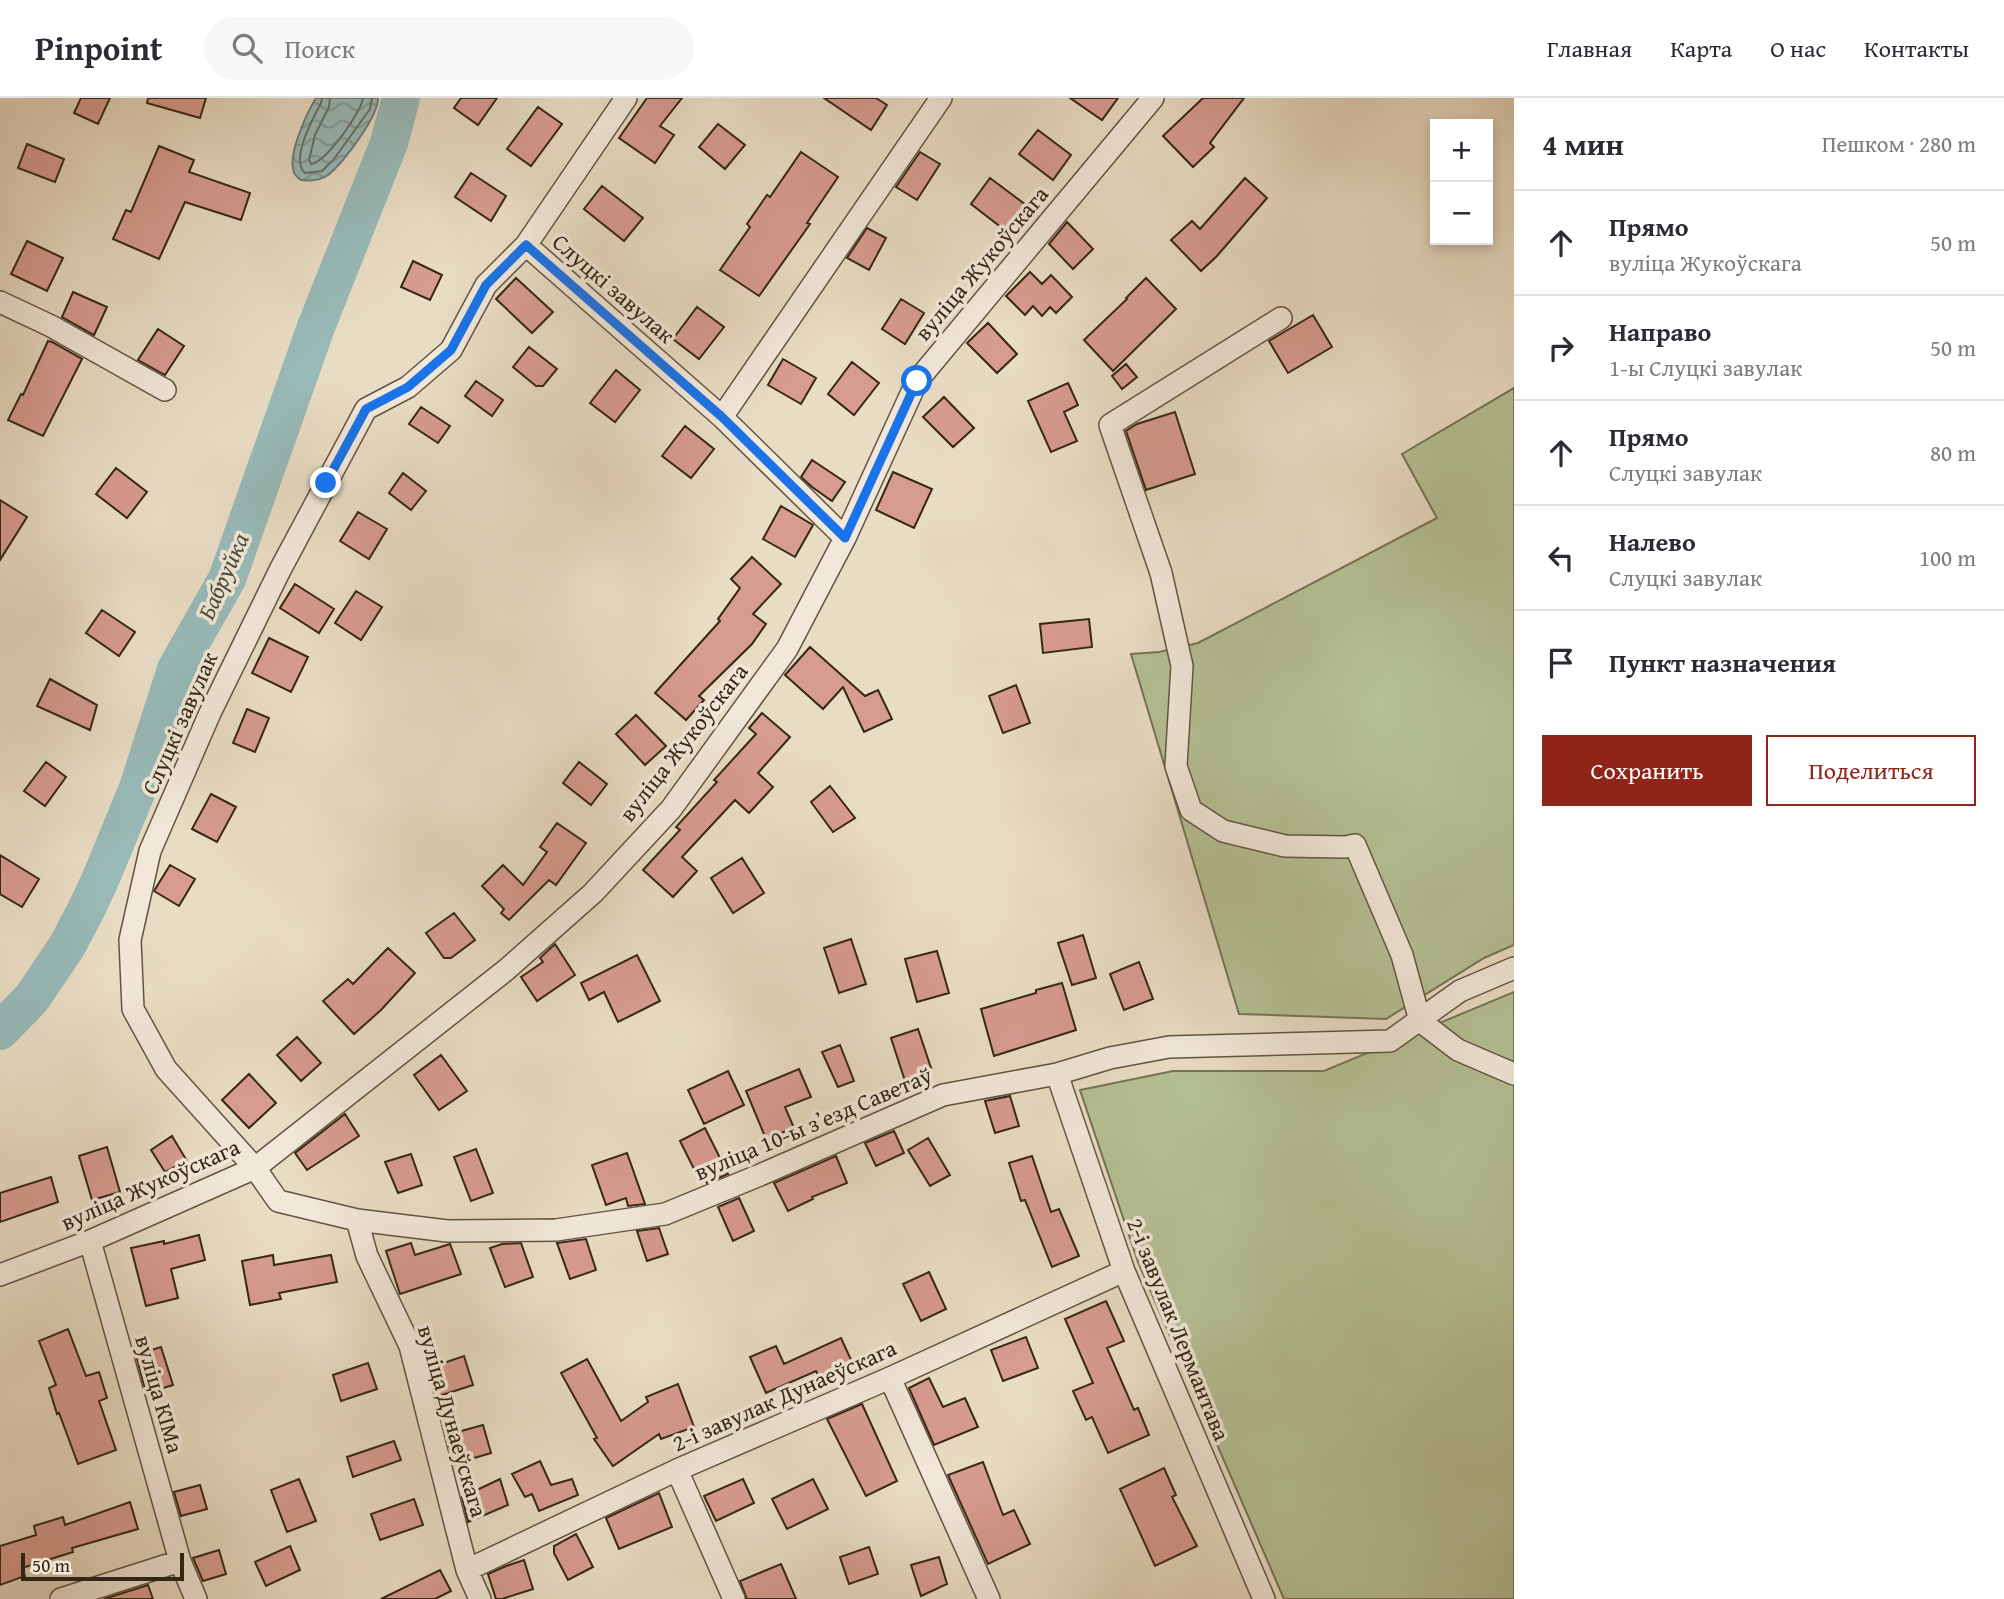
<!DOCTYPE html>
<html lang="ru">
<head>
<meta charset="utf-8">
<style>
	:root { --surface:#fff; --page:#f7f7f7; --text:#2b2b33; --muted:#7c7c81; --line:#e1e1e2; --accent:#8f2418 }
	body { margin:0; font-family:"Gentium Book Plus",serif; background:var(--page); color:var(--text) }
	.controls { position:absolute; right:21px; top:21px; display:grid; overflow:hidden; border-radius:0px; box-shadow:0 4px 10px #0003 }
	.controls button { width:63px; height:63px; display:grid; place-items:center; padding:0; border:0; border-bottom:2px solid var(--line); background:var(--surface); color:var(--text); font:35px sans-serif }
	.scale { position:absolute; left:21px; bottom:18px; width:163px; box-sizing:border-box; padding-left:7px; border:4px solid #352716; border-top:0; font-size:19px; line-height:24px; white-space:nowrap; color:#352716; -webkit-text-stroke:5px #f1e8d9; paint-order:stroke }
	.stop { position:absolute; width:21px; height:21px; margin:-16px; border:5px solid #1a73e8; border-radius:50%; background:#fff }
	.stop.end { background:#1a73e8; border-color:#fff; box-shadow:0 2px 7px #0008 }
	.list { margin:0; padding:0; list-style:none }
	h2 { display:flex; justify-content:space-between; align-items:center; height:91px; margin:0; padding:0 28px; font-size:30px }
	h2 small { font-size:23px; font-weight:400; color:var(--muted) }
	.list li { display:grid; grid-template-columns:46px 1fr auto; gap:21px; align-items:center; box-sizing:border-box; height:105px; padding:0 28px; border-top:2px solid var(--line) }
	.list b { display:block; font-size:26px; white-space:nowrap }
	.list p { margin:0; font-size:23px; white-space:nowrap; color:var(--muted) }
	.list em { font-size:23px; font-style:normal; color:var(--muted) }
	.actions { display:flex; gap:14px; padding:21px 28px }
	.actions a { flex:1; padding:16px 0; border:2px solid var(--accent); border-radius:0px; text-align:center; font-size:24px; color:var(--accent) }
	.actions .main { background:var(--accent); color:#fff }
	.icon { flex:none; width:38px; height:38px; fill:none; stroke:currentColor; stroke-width:2; stroke-linecap:round; stroke-linejoin:round }
	.map { position:relative; flex:none; width:1514px; height:1501px; overflow:hidden }
	header { display:flex; align-items:center; gap:42px; box-sizing:border-box; height:98px; padding:0 35px; background:var(--surface); border-bottom:2px solid var(--line) }
	header strong { font-size:33px }
	nav { display:flex; gap:38px; margin-inline-start:auto; font-size:24px }
	.search { width:490px; height:63px; background:var(--page); display:flex; align-items:center; gap:18px; box-sizing:border-box; padding:0 24px; border-radius:38px; color:var(--muted); font-size:26px }
	main { display:flex }
	aside { flex:1; background:var(--surface) }
	.map>svg:first-child { display:block }
	.green { fill:#b5c095; stroke:#757456; stroke-width:2 }
	.water { fill:url(#water-waves); stroke:#707f77; stroke-width:2 }
	.lines { fill:none; stroke-linecap:round; stroke-linejoin:round }
	.shore { stroke:#667067; stroke-width:2 }
	.river { stroke:#98bab8; stroke-width:38 }
	.building { fill:#d89b90; stroke:#352716; stroke-width:2 }
	.minor-casing { stroke:#625442; stroke-width:24 }
	.minor { stroke:#f1e8d9; stroke-width:21 }
	.route { stroke:#1a73e8; stroke-width:9 }
	.labels { text-anchor:middle; dominant-baseline:central; stroke-width:7; stroke-linejoin:round; paint-order:stroke }
	.street-label { font-size:23px; fill:#352716; stroke:#f1e8d9 }
	.water-label { font-size:24px; font-style:italic; fill:#4e4c3e; stroke:#f1e8d9 }
</style>
</head>
<body>
<header>
<strong>Pinpoint</strong>
<div class="search"><svg class="icon" aria-label="search" viewBox="0 0 24 24"><circle cx="10" cy="10" r="6"/><path d="M15 15l6 6"/></svg>Поиск</div>
<nav><a>Главная</a><a>Карта</a><a>О нас</a><a>Контакты</a></nav>
</header>
<main>
<div class="map">
<svg width="1514" height="1501" viewBox="0 0 1514 1501">
	<defs>
		<pattern id="water-waves" width="16" height="10" patternUnits="userSpaceOnUse" patternTransform="scale(1.75)"><rect width="16" height="10" fill="#98bab8"/><path d="M0 5q4-4 8 0t8 0" fill="none" stroke="#7d9795"/></pattern>
	</defs>
	<rect width="100%" height="100%" fill="#e9dcc4"/>
	<filter id="stains"><feTurbulence type="fractalNoise" baseFrequency=".00286" numOctaves="4"/><feColorMatrix values="0 0 0 0 .2 0 0 0 0 .09 0 0 0 0 .02 0 0 0 .5 -.17"/></filter>
	<radialGradient id="worn" r=".72"><stop offset=".6" stop-color="#630" stop-opacity="0"/><stop offset="1" stop-color="#630" stop-opacity=".3"/></radialGradient>
	<!-- green -->
	<path class="green" d="M1514 290V847L1484 860 1386 921 1239 916 1131 556 1159 554 1198 545 1437 420 1402 356Z
		M1514 894V1501H1284L1138 1164 1080 992 1173 973H1324Z"/>
	<!-- water -->
	<path class="water" d="M316 0H378C379 18 342 66 328 77 320 83 310 83 301 82 299 81 294 76 294 74 287 57 307 15 316 0Z"/>
	<g class="lines">
		<!-- shore -->
		<path class="shore" d="M322 0 321 5C313 20 290 62 305 75L322 73 334 61 370 11 372 0
			M330 0 329 9 315 37 309 62 311 66C326 64 361 15 363 0"/>
		<!-- river -->
		<path class="river" d="M0 933 32 900 67 848 86 812 101 780 138 690 176 571 227 481 316 229 389 45 401 0"/>
	</g>
	<!-- building -->
	<path class="building" d="M81 0H110L98 26 74 15Z
		M148 0H206L200 20 147 5Z
		M461 0H497L478 27 454 10Z
		M647 0H682L660 28 674 37 655 65 619 40Z
		M824 0H876L887 7 871 32Z
		M1070 0H1118L1102 22Z
		M1203 0H1244L1210 45 1214 49 1193 69 1163 38Z
		M538 9 562 26 531 68 507 51Z
		M718 26 745 47 725 71 699 49Z
		M1038 32 1071 57 1053 82 1019 56Z
		M27 46 64 61 55 84 18 70Z
		M159 48 194 62 189 74 250 95 241 122 185 104 159 161 113 141 126 112 131 114Z
		M801 54 838 79 807 125 810 126 759 198 720 172 750 129 747 126 767 97 770 99Z
		M920 54 940 66 917 102 896 89Z
		M471 75 506 98 491 123 455 99Z
		M990 80 1026 107 1006 133 971 106Z
		M1245 80 1267 100 1217 158 1201 173 1171 142 1192 123 1200 131Z
		M602 88 643 120 624 143 584 111Z
		M1067 124 1093 151 1073 171 1049 146Z
		M867 130 886 140 869 172 847 160Z
		M27 143 63 160 47 193 11 176Z
		M413 163 442 177 430 202 401 189Z
		M1030 174 1042 186 1051 177 1072 199 1056 215 1050 209 1042 218 1033 208 1025 217 1006 198Z
		M516 180 553 214 532 235 496 201Z
		M1146 180 1176 211 1113 273 1084 242 1127 201 1126 200Z
		M73 194 107 209 94 237 62 219Z
		M901 201 924 215 905 246 882 231Z
		M697 209 724 229 699 261 673 241Z
		M1313 217 1332 249 1288 275 1269 243Z
		M988 225 1017 256 997 275 967 245Z
		M158 231 184 248 165 277 138 262Z
		M48 243 52 244 82 261 43 338 8 322 21 296 23 297Z
		M529 249 557 271 543 288H536L513 269Z
		M783 261 816 280 801 306 768 287Z
		M852 264 879 285 854 317 828 296Z
		M1126 266 1137 279 1122 291 1112 278Z
		M616 272 640 292 615 324 590 305Z
		M476 283 503 302 492 318 465 298Z
		M1068 285 1078 307 1064 314 1077 343 1051 354 1028 303Z
		M944 299 974 330 953 349 923 319Z
		M421 309 450 328 438 345 409 326Z
		M1175 314 1195 376 1146 392 1126 333 1137 326Z
		M685 328 714 351 691 380 662 358Z
		M812 362 845 384 832 403 812 389 801 379Z
		M116 370 147 394 127 420 96 396Z
		M893 374 932 391 914 430 876 412Z
		M403 375 426 393 411 412 389 395Z
		M0 402 27 419 0 462Z
		M781 408 813 427 795 459 763 441Z
		M358 414 387 431 369 461 340 443Z
		M752 459 781 486 753 516 766 526 752 546 699 598 704 602 686 622 655 595 720 523 718 521 740 490 731 481Z
		M295 486 334 511 319 535 280 510Z
		M356 493 382 509 361 542 335 525Z
		M102 512 135 534 119 558 86 535Z
		M1089 521 1092 549 1043 555 1040 526Z
		M269 540 308 559 291 594 252 575Z
		M810 549 865 598 878 592 892 621 864 634 843 589 823 611 785 577Z
		M50 581 97 607 90 632 37 608Z
		M1016 587 1030 625 1003 635 989 598Z
		M247 611 269 620 255 654 233 645Z
		M762 615 790 639 758 675 773 689 749 715 735 702 682 759 697 773 673 799 643 772 680 732 676 729 717 684 714 682 756 636 749 630Z
		M636 617 666 648 645 667 616 636Z
		M46 664 66 679 45 708 24 693Z
		M579 664 607 686 591 707 563 685Z
		M830 688 855 720 833 734 811 704Z
		M211 696 236 709 217 744 192 731Z
		M557 725 586 745 556 787 549 782 509 822 501 815 504 811 482 788 503 767 523 787 547 754 540 749Z
		M0 757 39 781 22 809 0 796Z
		M742 760 764 795 733 815 711 780Z
		M170 767 195 781 179 808 154 793Z
		M454 815 475 842 451 860H444L426 835Z
		M1083 837 1096 880 1072 887 1058 845Z
		M851 841 866 886 839 895 824 850Z
		M555 846 575 877 537 903 521 879 543 864 540 860Z
		M388 850 415 875 381 912 354 936 323 903 348 881 353 886Z
		M937 853 949 895 917 904 905 861Z
		M637 857 660 903 618 924 604 894 589 902 581 885Z
		M1139 864 1153 901 1124 912 1110 876Z
		M1062 885 1076 932 994 958 981 911 1036 895V892Z
		M918 931 932 973 905 983 891 940Z
		M297 939 321 965 301 983 277 957Z
		M840 947 854 983 838 989 822 954Z
		M441 957 467 993 439 1012 414 977Z
		M799 971 811 999 785 1009 794 1030 766 1041 746 993Z
		M728 973 744 1007 704 1026 688 992Z
		M249 976 276 1005 249 1030 222 1002Z
		M1010 998 1019 1028 995 1035 985 1003Z
		M345 1016 359 1038 307 1072 295 1055Z
		M705 1030 728 1076 707 1085 705 1080 700 1083 680 1043Z
		M894 1033 904 1055 876 1068 865 1045Z
		M172 1038 187 1063 165 1074 151 1052Z
		M928 1040 950 1077 930 1088 908 1052Z
		M107 1049 120 1094 92 1102 79 1058Z
		M476 1051 493 1095 471 1103 454 1059Z
		M627 1055 645 1106 628 1108 626 1100 606 1107 592 1067Z
		M411 1056 422 1087 398 1095 385 1064Z
		M836 1058 847 1085 812 1099 813 1101 788 1113 774 1085Z
		M1032 1058 1051 1114 1059 1111 1079 1158 1052 1169 1025 1102 1021 1103 1009 1065Z
		M51 1079 58 1104 0 1124V1095Z
		M739 1100 754 1133 733 1143 718 1109Z
		M659 1130 668 1156 647 1163 637 1133Z
		M199 1137 205 1162 171 1171 178 1200 146 1208 131 1150 164 1143V1146Z
		M586 1141 596 1172 570 1181 557 1145Z
		M411 1145 415 1157 450 1146 461 1176 400 1196 386 1153Z
		M521 1145 533 1179 505 1189 490 1150 502 1146Z
		M273 1157 274 1167 331 1157 337 1184 279 1195 281 1201 250 1207 242 1163Z
		M929 1174 946 1211 921 1223 903 1186Z
		M1106 1203 1124 1243 1107 1250 1134 1312 1138 1310 1149 1337 1108 1355 1092 1319 1086 1322 1073 1293 1093 1285 1065 1221Z
		M68 1231 86 1278 99 1274 107 1300 99 1303 116 1352 78 1366 59 1315 57 1316 49 1290 56 1287 39 1243Z
		M1026 1239 1038 1270 1003 1283 991 1252Z
		M841 1240 852 1264 819 1279 816 1273 766 1295 750 1259 776 1248 784 1266Z
		M161 1249 173 1287 146 1295 136 1257Z
		M464 1258 473 1287 436 1299 429 1270Z
		M587 1261 621 1323 648 1304 646 1299 678 1286 694 1329 661 1341 659 1336 613 1368 594 1341 597 1340 561 1275Z
		M368 1265 377 1291 341 1303 333 1277Z
		M929 1280 943 1309 965 1300 978 1329 934 1347 909 1290Z
		M862 1306 897 1383 866 1398 827 1321Z
		M483 1327 491 1355 454 1366 447 1341 455 1339 454 1335Z
		M394 1343 401 1362 353 1379 347 1359Z
		M540 1363 551 1387 572 1381 578 1397 539 1413 532 1396 525 1399 512 1376Z
		M983 1364 1003 1417 1014 1412 1030 1446 988 1466 948 1377Z
		M1164 1370 1176 1397 1172 1399 1197 1448 1155 1468 1120 1391Z
		M299 1381 316 1423 287 1434 271 1392Z
		M500 1381 508 1407 468 1424 462 1399Z
		M743 1381 754 1405 716 1423 704 1398Z
		M813 1381 828 1411 787 1431 772 1401Z
		M200 1387 207 1411 181 1418 174 1394Z
		M659 1395 672 1429 619 1451 606 1420Z
		M414 1401 423 1427 380 1442 371 1416Z
		M130 1404 138 1431 72 1450 73 1454 22 1470 25 1478 0 1487V1448L36 1437 34 1428 63 1419 65 1427Z
		M576 1436 593 1469 568 1482 554 1455V1448Z
		M290 1448 300 1472 266 1488 255 1464Z
		M869 1449 878 1476 849 1486 840 1459Z
		M219 1452 226 1476 203 1483 193 1460Z
		M939 1459 947 1486 921 1498 911 1467Z
		M524 1462 533 1491 502 1501H496L488 1476 506 1468Z
		M781 1466 796 1501H747L740 1483Z
		M440 1472 451 1493 435 1501H381Z
		M148 1487 153 1501H104Z"/>
	<g class="lines">
		<defs>
			<path id="minor" d="M941 0 722 319 526 147 486 187 451 252 408 289 366 311 280 472 210 615 150 753 130 842 133 911 166 971 255 1070 278 1103 357 1122 447 1133 556 1132 665 1116 760 1077 943 997 1057 976 1110 960 1169 949 1390 943 1460 893 1514 870
				M526 147 626 0
				M0 204 51 228 165 292
				M1281 220 1110 327 1161 475 1182 568 1176 668 1191 712 1223 733 1285 748 1345 749 1355 747 1402 857 1420 923 1458 952 1514 976
				M722 319 845 440
				M1057 976 1124 1173 1264 1501
				M357 1122 367 1158 410 1248 467 1472 480 1501
				M90 1143 180 1463 196 1501
				M0 1177 90 1143 255 1070 506 872 593 795 671 711 787 551 845 440 917 283 1153 0
				M890 1280 989 1501
				M677 1372 734 1501
				M467 1472 677 1372 890 1280 1124 1173
				M61 1501 180 1463"/>
		</defs>
		<!-- minor casing -->
		<use href="#minor" class="minor-casing"/>
		<!-- minor -->
		<use href="#minor" class="minor"/>
	</g>
	<g class="lines">
		<!-- route -->
		<path class="route" d="M326 385 366 311 408 289 451 252 486 187 526 147 722 319 845 440 917 283"/>
	</g>
	<g class="labels">
		<!-- street labels -->
		<g class="street-label">
			<text transform="translate(981 165) rotate(-50)">вуліца Жукоўскага</text>
			<text transform="translate(614 190) rotate(41)">Слуцкі завулак</text>
			<text transform="translate(179 625) rotate(-66)">Слуцкі завулак</text>
			<text transform="translate(683 644) rotate(-52)">вуліца Жукоўскага</text>
			<text transform="translate(813 1025) rotate(-23)">вуліца 10-ы зʼезд Саветаў</text>
			<text transform="translate(150 1086) rotate(-24)">вуліца Жукоўскага</text>
			<text transform="translate(1179 1231) rotate(68)">2-і завулак Лермантава</text>
			<text transform="translate(160 1296) rotate(74)">вуліца КІМа</text>
			<text transform="translate(784 1297) rotate(-24)">2-і завулак Дунаеўскага</text>
			<text transform="translate(453 1323) rotate(74)">вуліца Дунаеўскага</text>
		</g>
		<!-- water labels -->
		<g class="water-label">
			<text transform="translate(223 478) rotate(-66)">Бабруйка</text>
		</g>
	</g>
	<rect width="100%" height="100%" filter="url(#stains)"/>
	<rect width="100%" height="100%" fill="url(#worn)"/>
</svg>
<div class="controls">
<button>+</button>
<button>−</button>
</div>
<div class="scale">50 m</div>
<div class="stop" style="left:917px;top:283px"></div>
<div class="stop end" style="left:326px;top:385px"></div>
</div>
<aside>
<h2>4 мин<small>Пешком · 280 m</small></h2>
<ul class="list">
<li><svg class="icon" aria-label="ahead" viewBox="0 0 24 24"><path d="M12 20V5M6 11l6-6 6 6"/></svg><div><b>Прямо</b><p>вуліца Жукоўскага</p></div><em>50 m</em></li>
<li><svg class="icon" aria-label="right" viewBox="0 0 24 24"><path d="M7 20v-9h11M14 6l5 5-5 5"/></svg><div><b>Направо</b><p>1-ы Слуцкі завулак</p></div><em>50 m</em></li>
<li><svg class="icon" aria-label="ahead" viewBox="0 0 24 24"><path d="M12 20V5M6 11l6-6 6 6"/></svg><div><b>Прямо</b><p>Слуцкі завулак</p></div><em>80 m</em></li>
<li><svg class="icon" aria-label="left" viewBox="0 0 24 24"><path d="M17 20v-9H6M10 6l-5 5 5 5"/></svg><div><b>Налево</b><p>Слуцкі завулак</p></div><em>100 m</em></li>
<li><svg class="icon" aria-label="arrive" viewBox="0 0 24 24"><path d="M6 21V4h12l-3 4 3 4H6"/></svg><div><b>Пункт назначения</b></div></li>
</ul>
<div class="actions"><a class="main">Сохранить</a><a>Поделиться</a></div>
</aside>
</main>
</body>
</html>
